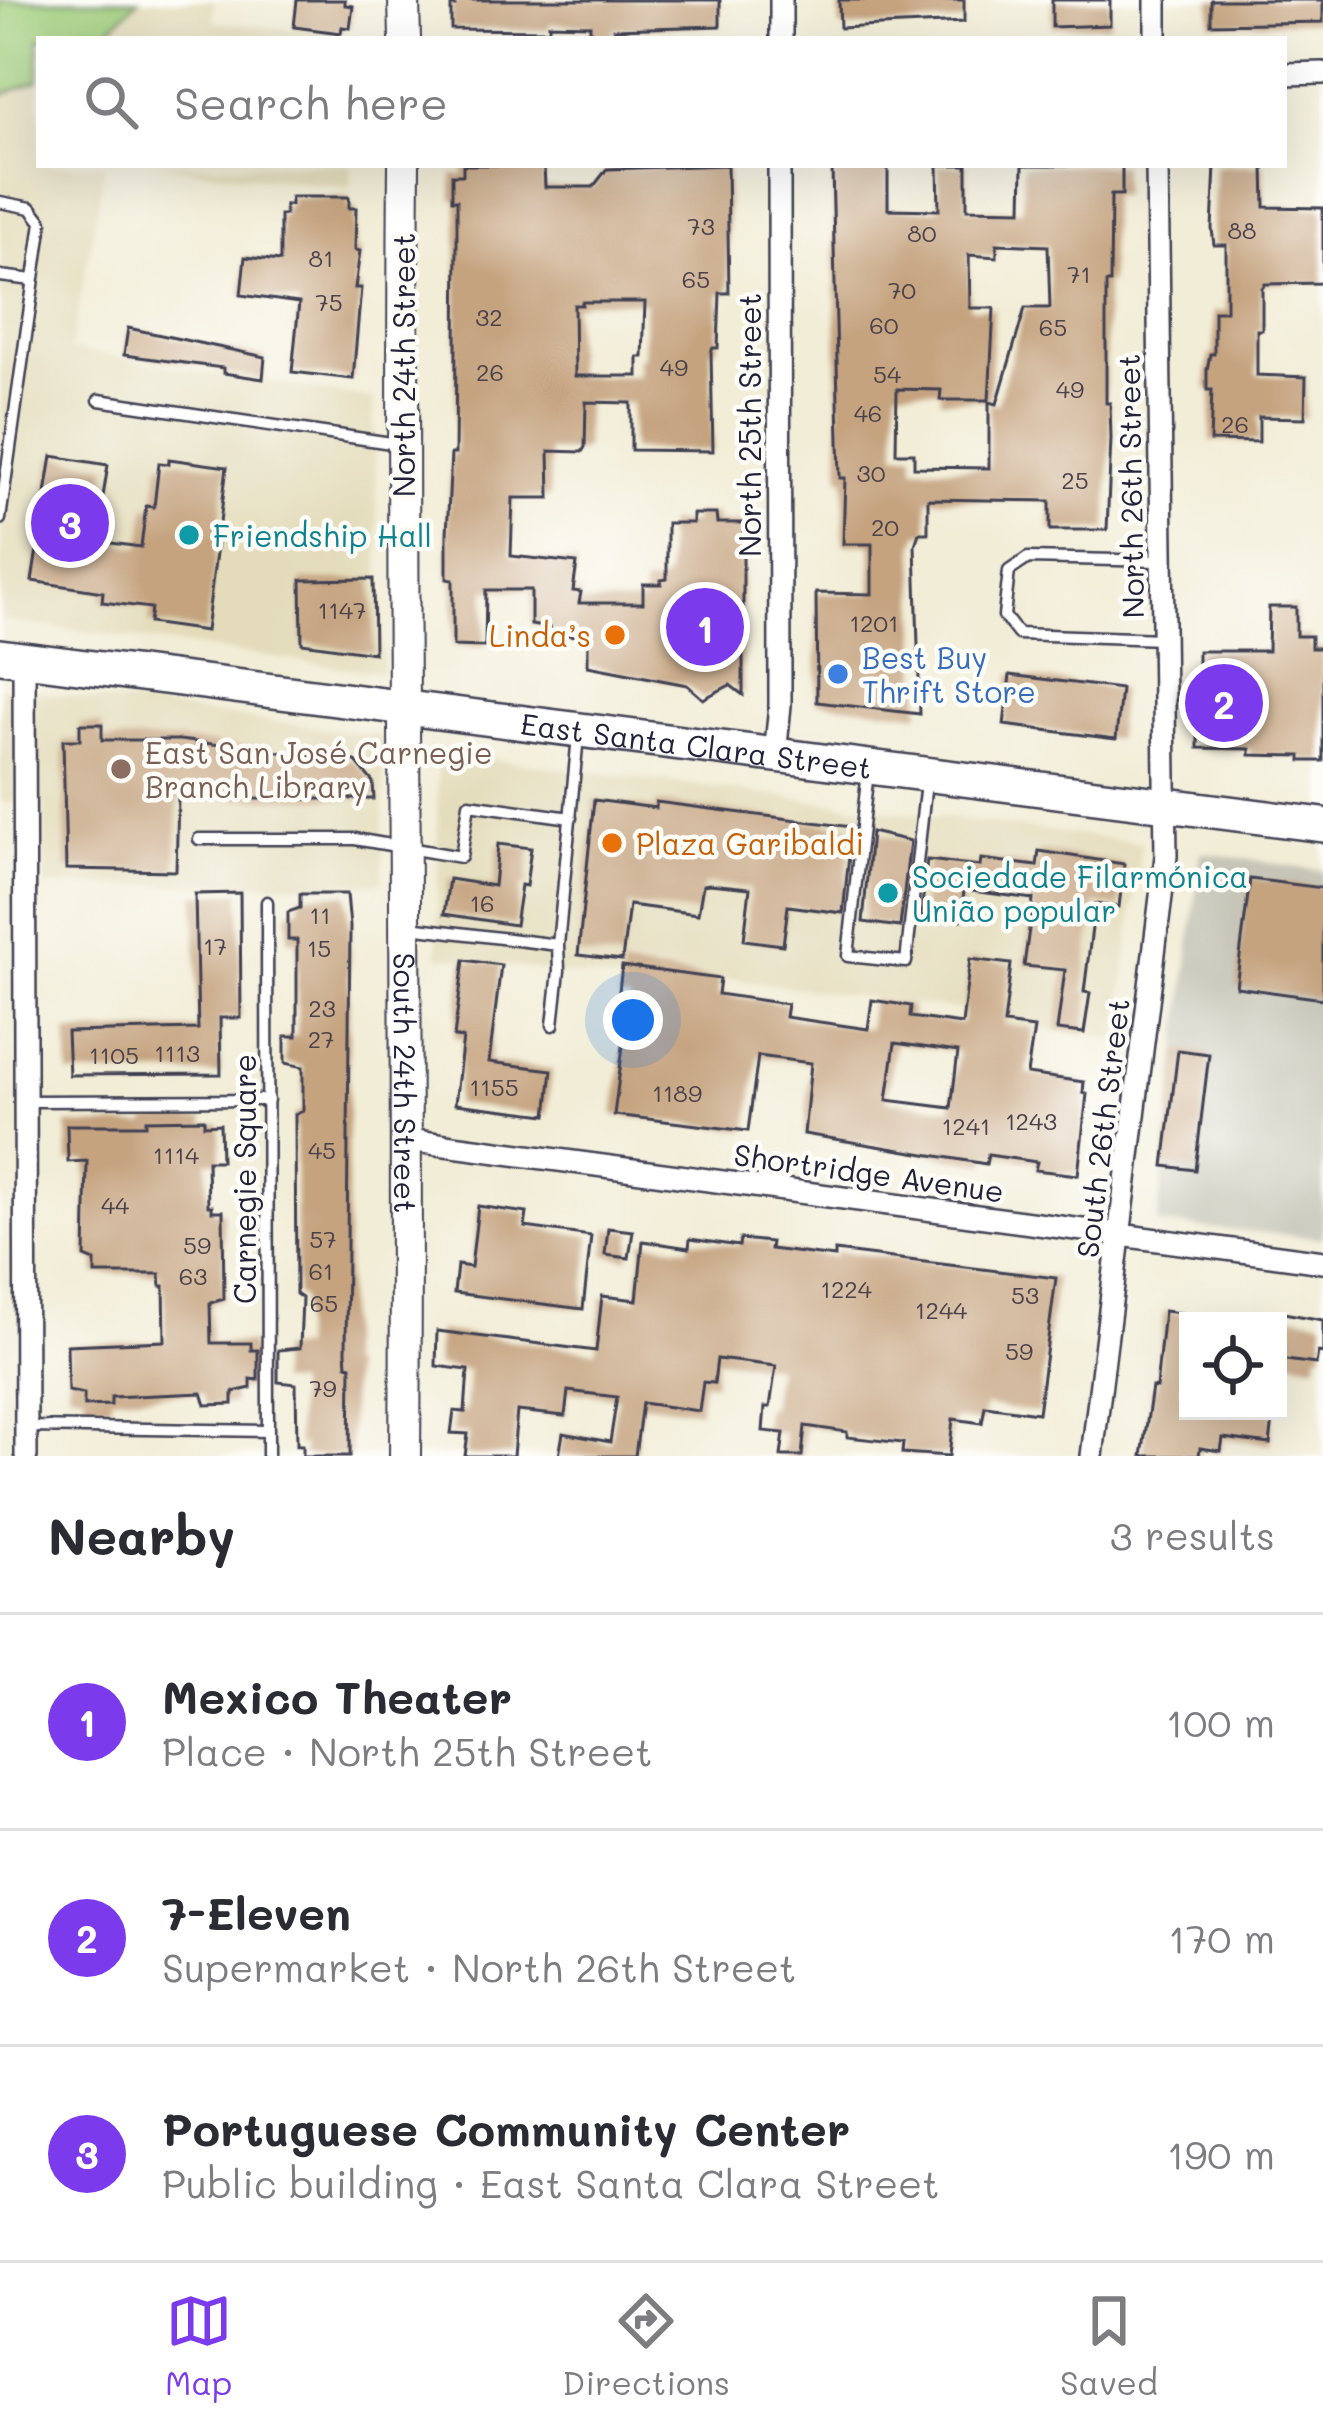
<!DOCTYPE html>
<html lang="en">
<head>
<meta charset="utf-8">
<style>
	:root { --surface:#fff; --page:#f7f7f7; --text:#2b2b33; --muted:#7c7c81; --line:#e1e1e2; --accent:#7c3aed }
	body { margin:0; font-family:Mali,sans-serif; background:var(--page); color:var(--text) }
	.controls { position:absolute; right:36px; bottom:36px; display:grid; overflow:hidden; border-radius:0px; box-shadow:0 12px 48px #0002 }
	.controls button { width:108px; height:108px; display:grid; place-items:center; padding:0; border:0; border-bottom:3px solid var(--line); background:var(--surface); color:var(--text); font:60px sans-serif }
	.you { position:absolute; left:633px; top:1020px; width:42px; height:42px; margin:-30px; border:9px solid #fff; border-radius:50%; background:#1a73e8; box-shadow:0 0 0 18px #1a73e833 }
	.badge { display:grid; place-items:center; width:78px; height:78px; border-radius:50%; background:var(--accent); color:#fff; font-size:39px; font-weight:700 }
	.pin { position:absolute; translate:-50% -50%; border:6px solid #fff; box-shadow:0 3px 12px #0006 }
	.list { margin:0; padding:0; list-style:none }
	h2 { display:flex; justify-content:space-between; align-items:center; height:156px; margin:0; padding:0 48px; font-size:51px }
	h2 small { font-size:39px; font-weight:400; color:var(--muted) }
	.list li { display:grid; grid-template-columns:78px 1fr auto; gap:36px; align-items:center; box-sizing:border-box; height:216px; padding:0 48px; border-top:3px solid var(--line) }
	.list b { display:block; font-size:45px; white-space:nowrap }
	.list p { margin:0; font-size:39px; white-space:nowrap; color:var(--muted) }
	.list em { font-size:39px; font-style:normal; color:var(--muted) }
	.icon { flex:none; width:66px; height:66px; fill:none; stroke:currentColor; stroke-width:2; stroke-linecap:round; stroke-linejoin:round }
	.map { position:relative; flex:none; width:1323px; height:1456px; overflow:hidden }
	.search { position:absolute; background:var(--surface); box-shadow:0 12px 48px #0002; left:36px; right:36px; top:36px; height:132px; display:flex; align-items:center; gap:30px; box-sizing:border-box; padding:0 42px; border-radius:0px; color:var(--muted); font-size:45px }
	.sheet { height:804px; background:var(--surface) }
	nav { display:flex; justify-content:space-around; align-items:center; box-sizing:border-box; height:168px; border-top:3px solid var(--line); background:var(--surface); font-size:33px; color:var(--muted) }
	nav a { display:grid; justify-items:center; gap:6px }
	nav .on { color:var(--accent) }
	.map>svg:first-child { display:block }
	.built { fill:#e3dbba }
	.industrial { fill:#c6c5b8 }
	.green { fill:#9fcd7a; stroke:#60785a; stroke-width:3 }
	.building { fill:#c5a37f; fill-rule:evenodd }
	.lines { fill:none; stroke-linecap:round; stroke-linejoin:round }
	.service-casing { stroke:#414052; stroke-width:15 }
	.minor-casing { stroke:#414052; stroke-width:26 }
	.secondary-casing { stroke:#414052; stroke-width:34 }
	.primary-casing { stroke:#414052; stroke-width:38 }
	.service { stroke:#fff; stroke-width:10 }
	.minor { stroke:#fff; stroke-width:21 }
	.secondary { stroke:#fff; stroke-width:30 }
	.primary { stroke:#fff; stroke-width:33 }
	.culture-dot { fill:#0f9aa8; stroke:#fdfcf7; stroke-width:4.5 }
	.food-dot { fill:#e8710a; stroke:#fdfcf7; stroke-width:4.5 }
	.shop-dot { fill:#3f7fe0; stroke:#fdfcf7; stroke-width:4.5 }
	.education-dot { fill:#8d6e63; stroke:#fdfcf7; stroke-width:4.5 }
	.labels { text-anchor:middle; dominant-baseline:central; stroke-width:9; stroke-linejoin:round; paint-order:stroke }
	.number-label { font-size:24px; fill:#4b424c }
	.street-label { font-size:30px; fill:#22223b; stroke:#fdfcf7 }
	.culture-label { font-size:30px; fill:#0d838f; stroke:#fdfcf7; text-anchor:start }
	.food-label { font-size:30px; fill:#c56008; stroke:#fdfcf7; text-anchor:end }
	.shop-label { font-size:30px; fill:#366cbe; stroke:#fdfcf7; text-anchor:start }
	.education-label { font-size:30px; fill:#785e54; stroke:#fdfcf7; text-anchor:start }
</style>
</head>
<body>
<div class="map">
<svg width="1323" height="1456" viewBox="0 0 1323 1456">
	<rect width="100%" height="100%" fill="#fdfcf7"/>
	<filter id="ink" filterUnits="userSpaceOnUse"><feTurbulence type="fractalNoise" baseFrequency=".00833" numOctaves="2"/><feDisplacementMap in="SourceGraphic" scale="24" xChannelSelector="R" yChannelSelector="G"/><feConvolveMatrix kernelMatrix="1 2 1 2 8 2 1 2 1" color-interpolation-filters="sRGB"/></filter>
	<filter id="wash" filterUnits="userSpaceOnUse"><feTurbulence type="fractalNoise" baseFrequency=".004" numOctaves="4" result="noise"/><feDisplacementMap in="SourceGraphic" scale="48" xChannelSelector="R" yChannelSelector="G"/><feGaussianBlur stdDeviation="2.7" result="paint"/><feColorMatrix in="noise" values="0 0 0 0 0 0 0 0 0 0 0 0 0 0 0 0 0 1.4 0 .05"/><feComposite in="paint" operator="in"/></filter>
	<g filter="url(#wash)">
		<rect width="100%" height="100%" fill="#f2edd7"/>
		<!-- built -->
		<path class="built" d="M0 0H214L213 22 352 35V39H39V165H105L71 350 373 399 383 673 0 620Z
			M152 165H351V188Z
			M0 687 383 736V883L45 886 44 804 0 802Z
			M437 752 1141 843 1117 1039 1008 1023 960 1010 622 964 618 981 438 956Z"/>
		<!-- industrial -->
		<path class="industrial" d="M1201 852 1323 871V1238L1157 1224Z"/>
		<!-- green -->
		<path class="green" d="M0 0H138L99 39H39V80L0 96Z"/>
		<g id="blocks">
			<!-- building -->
			<path class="building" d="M297 0H345V5L353 6 350 28 342 27 341 33 294 27Z
				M455 0H720V26L614 29V37H590V25L549 24V30L451 29V6H455Z
				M839 0H964V22L840 28Z
				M1052 0H1110V25L1052 27Z
				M1211 0H1323V22L1211 24Z
				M463 165H544L545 187H593L607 169 727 165 729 293H720L718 348H713L711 352 713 451 631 450V403L586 402 585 447 582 452 549 451 550 498H513L511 556 577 563 573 591 581 592 579 603H643V584H661V580L667 579V523H693V514H716L717 523H743V695L730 685 703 699 687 685 588 666V638L548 632 549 628 531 625V590H486L485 647 453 646V580L447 579V534L451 454H455L457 244V200H452V175H463ZM582 302H645L643 357H638V376H575L574 305H582Z
				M938 165H967V209L1022 210 1023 165H1122V195H1111L1110 283H1106V403H1110L1111 439 1107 530H1050V501L928 499V533H919L915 545 920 714 817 702 816 593 872 594V544H843L845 478H840L832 168H888V209L939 210ZM997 244 1048 246 1050 308H1025L997 404 989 402V468L914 467V453H896L897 389 941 390 940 400H989L994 308H970L969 255 997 257Z
				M1215 165H1264L1265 207 1323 208V283L1265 284 1262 288V330H1257V375L1306 377 1305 418 1259 417V442L1210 441 1212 390H1207V370L1210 354H1214V311H1226V245H1214L1212 229Z
				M291 197H349V208H356L355 250 360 251 355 288H361L353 379 292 372 299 303 241 295 245 257 280 261V215H285V205H291Z
				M128 328 265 357 263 379 223 373V368L124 355Z
				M52 456 108 465 96 541 141 547 146 506 154 507 159 463 169 464V459L227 467 206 631 149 623 151 608 102 602 103 592 32 581Z
				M373 579 374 653 302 643 301 580Z
				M1269 607H1296V636H1311V648H1323V761H1301V756L1250 755V749L1198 748V651H1268Z
				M1010 675 1121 689 1116 739 1004 725Z
				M80 724H102V740H179L355 761 373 782 374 799H178L176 871 66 869 63 740H80Z
				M594 800 656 808V802L852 827 843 913 788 906 783 945 744 940 750 888 709 884 703 885 698 914 629 905 622 960 578 955Z
				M871 832 910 841 900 927 863 922Z
				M498 844 531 848 526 886 521 885 515 925 444 914 449 879 494 886Z
				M1039 851 1124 864 1119 907 1095 904 1084 992 1090 993 1084 1033 1057 1030 1065 970 1024 966 1033 899 964 890 961 920 921 916 927 860 980 866 981 859 1037 866Z
				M1250 879 1323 888V999L1236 987Z
				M240 893 241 1018H220L221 1074 69 1075 67 1032 198 1029 195 894Z
				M300 894H347L350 926 346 1351 347 1365 351 1366 350 1456H303V1445H297L296 1384 278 1382V1350L300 1348 302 1298 296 1294 295 1114 303 1110V1067L285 1063V1036H297V940H288V912L300 908Z
				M970 959 1011 964 1004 1024 1034 1028 1027 1074 1084 1082 1083 1093 1087 1094 1078 1175 1035 1170 1037 1162 988 1155 986 1164 804 1134 811 1063 758 1056 748 1131 614 1115 629 1000 618 999 622 966 720 979 718 994 787 1004 785 1017 868 1029 872 1000 911 1006 910 1017 962 1024ZM895 1043 958 1052 951 1108 887 1100Z
				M464 960 501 965 489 1062 552 1070 547 1115 455 1104 463 1038 454 1037Z
				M1178 1050 1209 1054 1195 1170 1164 1166Z
				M204 1119V1125L220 1124 221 1161H207L208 1206H212V1211H223L224 1299 210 1303 211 1343H251V1350H258V1380L251 1379V1388L233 1392V1404L206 1405 202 1393 111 1397V1405L84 1406V1394L68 1391 67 1345 165 1341 164 1286H161L160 1274H95V1261L85 1257 87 1161 68 1162 67 1125H146V1120Z
				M478 1206 527 1213 525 1227 591 1236 583 1309 454 1293 457 1265 471 1267Z
				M608 1228 633 1231 629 1258 605 1255Z
				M690 1239 739 1246 740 1239 771 1242 770 1249 835 1257V1251L1056 1278 1038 1413 985 1406 982 1423 953 1419 949 1456 902 1453 903 1443 847 1437V1432L805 1426 802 1456H781L784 1433 763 1431 765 1407H770L776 1366 717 1359 714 1383 703 1382 699 1411 642 1403 635 1456H559L563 1433 610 1442 617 1397 568 1391 565 1416 517 1411 513 1456H465L468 1434 451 1433 454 1411 465 1412 468 1370 436 1366 437 1331 596 1351 602 1296 637 1300 643 1241 689 1248Z
				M1164 1311 1188 1314 1182 1391 1188 1392V1411H1274L1270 1444 1223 1438 1221 1451 1200 1448 1199 1456H1142L1152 1387 1156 1388Z
				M1278 1312 1323 1320V1353L1318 1352 1316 1364 1278 1359Z"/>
		</g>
	</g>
	<g filter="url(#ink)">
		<use href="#blocks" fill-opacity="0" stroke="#414052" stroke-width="3"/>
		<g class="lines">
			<defs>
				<path id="service" d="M0 202 31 208 42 222 0 519
					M0 276 33 280
					M99 400 398 444
					M1160 561 1028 558 1009 571 1004 616 1018 634 1162 639
					M868 771 848 956 906 962 926 782
					M199 839H355L461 857 469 804 571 818
					M267 902 268 1456
					M410 927 558 945 578 736
					M553 1025 559 971 558 945
					M25 1101 268 1100
					M27 1427 267 1431"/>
				<path id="minor" d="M781 0V39
					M1156 39V0
					M1284 74 1323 73
					M24 658 26 1456
					M775 756 780 705 779 165
					M408 1140 1323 1262
					M1092 1456 1166 856 1157 165"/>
				<g id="secondary">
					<path d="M404 0 405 39"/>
					<path id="s1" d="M404 165C400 595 409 1026 405 1456"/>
				</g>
				<g id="primary">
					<path id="s2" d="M0 656 1323 825"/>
				</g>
			</defs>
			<!-- service casing -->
			<use href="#service" class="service-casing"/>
			<!-- minor casing -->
			<use href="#minor" class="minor-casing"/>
			<!-- secondary casing -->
			<use href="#secondary" class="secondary-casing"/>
			<!-- primary casing -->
			<use href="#primary" class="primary-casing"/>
			<!-- service -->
			<use href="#service" class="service"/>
			<!-- minor -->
			<use href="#minor" class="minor"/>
			<!-- secondary -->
			<use href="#secondary" class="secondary"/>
			<!-- primary -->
			<use href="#primary" class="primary"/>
		</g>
	</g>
	<!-- markers -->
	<g class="culture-dot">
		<circle cx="189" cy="535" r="12"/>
		<circle cx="888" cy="893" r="12"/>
	</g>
	<g class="food-dot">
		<circle cx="615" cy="635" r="12"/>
		<circle cx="612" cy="843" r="12"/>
	</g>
	<circle class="shop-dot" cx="838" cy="674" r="12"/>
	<circle class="education-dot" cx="121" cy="769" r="12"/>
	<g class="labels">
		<!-- number labels -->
		<g class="number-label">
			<text x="701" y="225">73</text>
			<text x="1242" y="229">88</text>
			<text x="922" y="232">80</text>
			<text x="321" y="257">81</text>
			<text x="1079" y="273">71</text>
			<text x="696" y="278">65</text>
			<text x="902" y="289">70</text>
			<text x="329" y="301">75</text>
			<text x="489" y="316">32</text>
			<text x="884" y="324">60</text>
			<text x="1053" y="326">65</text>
			<text x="674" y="366">49</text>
			<text x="490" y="371">26</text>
			<text x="887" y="373">54</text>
			<text x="1070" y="388">49</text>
			<text x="868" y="412">46</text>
			<text x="1235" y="423">26</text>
			<text x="871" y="472">30</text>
			<text x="1075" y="479">25</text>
			<text x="885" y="526">20</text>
			<text x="342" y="609">1147</text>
			<text x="874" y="622">1201</text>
			<text x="482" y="902">16</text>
			<text x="320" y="914">11</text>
			<text x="215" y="945">17</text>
			<text x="319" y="947">15</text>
			<text x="322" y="1007">23</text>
			<text x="321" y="1038">27</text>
			<text x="177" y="1052">1113</text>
			<text x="114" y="1054">1105</text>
			<text x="494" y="1086">1155</text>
			<text x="677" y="1092">1189</text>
			<text x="1031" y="1120">1243</text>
			<text x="966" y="1125">1241</text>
			<text x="322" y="1149">45</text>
			<text x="176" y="1154">1114</text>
			<text x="115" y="1204">44</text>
			<text x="323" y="1238">57</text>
			<text x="197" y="1244">59</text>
			<text x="321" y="1270">61</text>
			<text x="193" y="1275">63</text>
			<text x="846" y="1288">1224</text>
			<text x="1025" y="1294">53</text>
			<text x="324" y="1302">65</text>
			<text x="941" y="1309">1244</text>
			<text x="1019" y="1350">59</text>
			<text x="323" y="1387">79</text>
		</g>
		<!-- street labels -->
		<g class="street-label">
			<text transform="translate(403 365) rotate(-90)">North 24th Street</text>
			<text transform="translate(749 425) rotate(-90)">North 25th Street</text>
			<text transform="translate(1130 486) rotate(-91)">North 26th Street</text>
			<text stroke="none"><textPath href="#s2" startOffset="702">East Santa Clara Street</textPath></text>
			<text stroke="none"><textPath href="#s1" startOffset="918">South 24th Street</textPath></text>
			<text transform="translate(1102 1128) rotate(-83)">South 26th Street</text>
			<text transform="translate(869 1172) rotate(8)">Shortridge Avenue</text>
			<text transform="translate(244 1179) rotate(-90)">Carnegie Square</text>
		</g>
		<!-- culture labels -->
		<g class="culture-label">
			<text x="213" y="535">Friendship Hall</text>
			<text x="912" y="876">Sociedade Filarmónica<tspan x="912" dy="34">União popular</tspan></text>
		</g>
		<!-- food labels -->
		<g class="food-label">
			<text x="591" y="635">Linda’s</text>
			<text x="636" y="843" text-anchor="start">Plaza Garibaldi</text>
		</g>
		<!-- shop labels -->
		<g class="shop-label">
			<text x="862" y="657">Best Buy<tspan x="862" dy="34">Thrift Store</tspan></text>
		</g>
		<!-- education labels -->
		<g class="education-label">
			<text x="145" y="752">East San José Carnegie<tspan x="145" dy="34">Branch Library</tspan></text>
		</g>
	</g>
</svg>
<div class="controls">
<button><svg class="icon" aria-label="locate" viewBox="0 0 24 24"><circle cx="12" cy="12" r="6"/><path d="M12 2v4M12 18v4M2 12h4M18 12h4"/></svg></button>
</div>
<div class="you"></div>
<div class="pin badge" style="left:705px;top:627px">1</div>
<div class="pin badge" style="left:1224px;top:703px">2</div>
<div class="pin badge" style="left:70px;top:523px">3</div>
<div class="search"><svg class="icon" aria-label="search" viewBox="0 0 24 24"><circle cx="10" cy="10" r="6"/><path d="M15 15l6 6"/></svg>Search here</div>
</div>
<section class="sheet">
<h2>Nearby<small>3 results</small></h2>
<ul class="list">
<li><span class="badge">1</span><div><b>Mexico Theater</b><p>Place · North 25th Street</p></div><em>100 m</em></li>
<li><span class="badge">2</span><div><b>7-Eleven</b><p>Supermarket · North 26th Street</p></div><em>170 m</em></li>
<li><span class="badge">3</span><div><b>Portuguese Community Center</b><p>Public building · East Santa Clara Street</p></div><em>190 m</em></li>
</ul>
</section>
<nav>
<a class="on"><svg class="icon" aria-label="map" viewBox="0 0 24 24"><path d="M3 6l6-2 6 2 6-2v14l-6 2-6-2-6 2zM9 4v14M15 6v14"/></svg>Map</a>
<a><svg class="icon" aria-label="directions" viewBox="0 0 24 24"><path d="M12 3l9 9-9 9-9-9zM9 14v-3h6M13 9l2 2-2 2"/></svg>Directions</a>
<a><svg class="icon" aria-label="saved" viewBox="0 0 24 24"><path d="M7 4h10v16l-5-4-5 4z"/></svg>Saved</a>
</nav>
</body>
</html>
